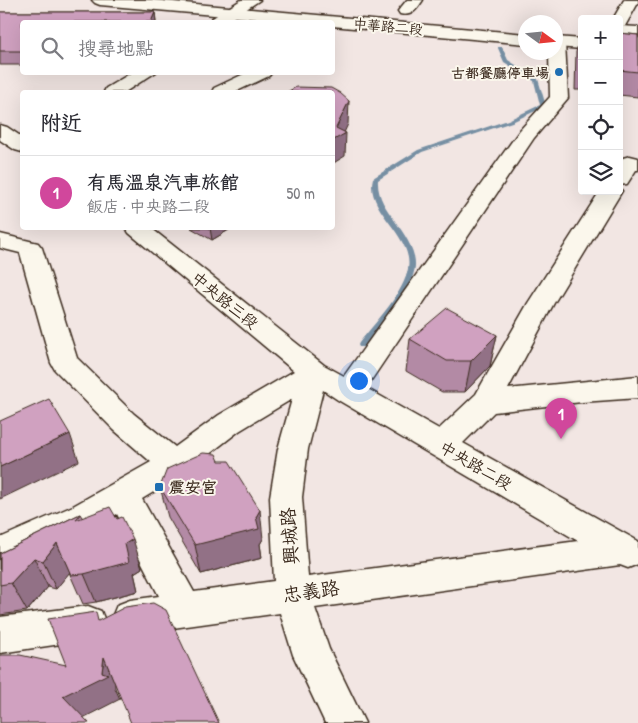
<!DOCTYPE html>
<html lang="zh-TW">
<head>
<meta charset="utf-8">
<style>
	:root { --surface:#fff; --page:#f7f7f7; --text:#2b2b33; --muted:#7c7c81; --line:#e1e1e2; --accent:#1f6fb2 }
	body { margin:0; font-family:"Patrick Hand","LXGW WenKai TC",sans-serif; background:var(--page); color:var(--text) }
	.controls { position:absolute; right:15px; top:15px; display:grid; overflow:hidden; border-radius:5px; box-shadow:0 5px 20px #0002 }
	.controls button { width:45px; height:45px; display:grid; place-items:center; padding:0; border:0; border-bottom:1px solid var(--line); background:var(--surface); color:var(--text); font:25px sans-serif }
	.compass { position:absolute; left:518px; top:15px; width:45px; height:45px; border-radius:50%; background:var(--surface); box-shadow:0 5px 20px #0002; rotate:105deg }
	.you { position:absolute; left:358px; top:380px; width:18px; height:18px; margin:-12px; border:4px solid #fff; border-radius:50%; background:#1a73e8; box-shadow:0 0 0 8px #1a73e833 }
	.badge { display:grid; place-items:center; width:32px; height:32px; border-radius:50%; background:var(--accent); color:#fff; font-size:16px; font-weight:700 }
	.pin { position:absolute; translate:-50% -41px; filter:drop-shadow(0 1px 2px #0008) }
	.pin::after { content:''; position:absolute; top:26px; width:18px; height:15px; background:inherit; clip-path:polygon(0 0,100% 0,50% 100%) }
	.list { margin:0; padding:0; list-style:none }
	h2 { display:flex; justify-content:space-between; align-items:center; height:65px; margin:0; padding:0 20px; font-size:21px }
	h2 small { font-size:16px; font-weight:400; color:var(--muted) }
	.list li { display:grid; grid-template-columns:32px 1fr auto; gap:15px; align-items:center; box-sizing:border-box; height:75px; padding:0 20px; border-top:1px solid var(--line) }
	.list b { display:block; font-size:19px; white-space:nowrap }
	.list p { margin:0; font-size:16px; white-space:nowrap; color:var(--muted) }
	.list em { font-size:16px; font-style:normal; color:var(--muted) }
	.icon { flex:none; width:28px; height:28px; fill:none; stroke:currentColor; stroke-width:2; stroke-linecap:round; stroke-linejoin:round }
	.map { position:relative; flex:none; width:638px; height:723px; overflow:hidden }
	.search { position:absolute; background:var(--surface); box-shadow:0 5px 20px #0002; left:20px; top:20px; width:315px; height:55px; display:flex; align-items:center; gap:12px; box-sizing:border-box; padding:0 18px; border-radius:5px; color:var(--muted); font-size:19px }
	.panel { position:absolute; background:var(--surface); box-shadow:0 5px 20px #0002; left:20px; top:90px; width:315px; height:140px; border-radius:5px }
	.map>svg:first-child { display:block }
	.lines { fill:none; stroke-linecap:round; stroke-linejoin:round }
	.stream { fill:#768fa3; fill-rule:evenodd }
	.minor-casing { stroke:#3b2a1e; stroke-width:3 }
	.major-casing { stroke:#3b2a1e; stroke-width:3 }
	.minor { fill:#fbf7ec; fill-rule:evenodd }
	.major { fill:#fbf7ec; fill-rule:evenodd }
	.wall { fill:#b38aa5; stroke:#3b2a1e }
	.shaded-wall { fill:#927186; stroke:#3b2a1e }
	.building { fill:#d0a1c0; stroke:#3b2a1e }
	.poi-dot { fill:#1f6fb2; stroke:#fbf7ec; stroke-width:2 }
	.labels { text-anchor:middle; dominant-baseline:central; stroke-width:4; stroke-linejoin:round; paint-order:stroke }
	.far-street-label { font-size:14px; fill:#3b2a1e; stroke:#fbf7ec }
	.far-poi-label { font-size:14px; font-weight:bold; fill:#3b2a1e; stroke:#fbf7ec; text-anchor:end }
	.street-label { font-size:16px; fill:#3b2a1e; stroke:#fbf7ec }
	.poi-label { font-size:16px; font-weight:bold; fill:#3b2a1e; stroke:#fbf7ec; text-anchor:start }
	.near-street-label { font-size:19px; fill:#3b2a1e; stroke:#fbf7ec }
</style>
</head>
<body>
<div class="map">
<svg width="638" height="723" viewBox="0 0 638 723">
	<rect width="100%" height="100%" fill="#f2e6e3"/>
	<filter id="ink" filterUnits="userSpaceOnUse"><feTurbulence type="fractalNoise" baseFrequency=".02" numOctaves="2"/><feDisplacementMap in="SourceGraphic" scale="10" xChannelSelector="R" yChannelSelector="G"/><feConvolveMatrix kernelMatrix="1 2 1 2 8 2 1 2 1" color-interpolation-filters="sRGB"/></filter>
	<g filter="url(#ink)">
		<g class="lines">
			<!-- stream -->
			<path class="stream" d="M498 47H502L508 60 538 79 546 106 512 122 422 152 378 180C377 197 386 208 395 221 404 234 416 250 415 266 414 288 379 329 365 347H359L358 345 359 343C374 324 401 296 407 273 418 237 364 212 373 178L418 150 508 120 540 105 534 81 504 62 498 48Z"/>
			<defs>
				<path id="minor" d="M241 0H260L227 22H209L211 19Z
					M407 0H423C417 9 412 17 400 14L398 11Z
					M624 0H638V3L625 26 619 28V19H613Z
					M556 37 563 38 565 42 568 98 534 138 366 388 439 429 476 394 528 303 600 191H619V187L622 191 554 303 508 389 638 376V398L582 402 494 412 463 443 638 541V564L628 568 620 565 315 608 329 649 365 723H325L293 655 280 613 130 634 117 629 112 617 117 605 130 600 159 596 117 514 97 526 0 569V538L73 506 151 462 114 430 55 370 51 363 20 253 0 248V234L38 243 42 248 77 358 134 414 175 447 219 415 294 371 129 233 126 228H151L324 365 344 376 520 130 550 97 549 52H556ZM323 390 338 400 578 541 308 577 302 497 308 449ZM292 399 278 449 270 497 274 581 194 592 142 499 185 473 239 431Z
					M133 72H156L125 92H104L106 88Z
					M248 72H272L269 76 235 92H212L214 88Z
					M0 125 7 127 22 137V152L15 150 0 140Z
					M630 156 638 158V170H636L627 184 619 185V162L623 158Z
					M88 606 101 611 106 623 101 635 88 640 0 653V617Z"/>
				<path id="major" d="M92 0H151L526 34V44L332 26V22H293L100 5 95 3Z
					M619 26 638 27V37L619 36Z
					M556 37 582 39V49L556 47Z"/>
			</defs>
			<!-- minor casing -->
			<use href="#minor" class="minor-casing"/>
			<!-- major casing -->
			<use href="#major" class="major-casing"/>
			<!-- minor -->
			<use href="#minor" class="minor"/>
			<!-- major -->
			<use href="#major" class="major"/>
		</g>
		<!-- wall -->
		<path class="wall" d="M0 12H155L156 22H22V65H0Z
			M582 30V90H575L576 52Z
			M619 33 638 35V97L619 95Z
			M191 228H232L212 240Z
			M497 335 490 366 465 392H442L406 371 410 339Z
			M160 487 263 539 260 544 262 558 201 574 168 517Z
			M80 514 82 517 142 568 134 573 138 591 96 602 83 604 69 572 56 589 48 587 27 611 0 615V553Z"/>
		<!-- shaded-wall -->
		<path class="shaded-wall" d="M155 12 156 22H151Z
			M349 101 348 124 343 135 346 133 345 156 332 164V141L336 128Z
			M210 228H232L212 240Z
			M497 335 490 366 465 392 471 361Z
			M70 434 79 461 0 499V467Z
			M260 510 263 539 260 544 262 558 201 574 195 545 256 517Z
			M133 539 142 568 134 573 138 591 96 602 84 574 125 544Z
			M57 543 70 572 56 589 43 561Z
			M34 558 48 587 27 611 11 583Z
			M104 657 115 683V688L120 699 77 721 63 696 102 672Z"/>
		<!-- building -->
		<path class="building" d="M0 12H155L151 22H22V51H0Z
			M582 30V66H581Z
			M619 33 638 35V72L619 70Z
			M296 87 331 88 340 93 349 101 336 128 346 133 332 141V92H287Z
			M447 308 497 335 471 361H447L410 339Z
			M49 399 70 434 0 467V421Z
			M203 453 216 454 219 461H229L260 510 256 517 259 529 195 545 160 487 167 469Z
			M110 507 117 519 122 517 133 539 125 544 129 562 84 574 71 575 57 543 43 561 34 558 11 583 0 585V553L80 514 76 520Z
			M153 603 166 610 219 723H131L104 657 102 672 108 674 63 696 89 723H0V655H20L66 665 48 619 96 612 98 621 125 607Z"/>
	</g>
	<!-- markers -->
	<g class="poi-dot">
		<circle cx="559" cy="72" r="5"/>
		<rect x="154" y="482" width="10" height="10" rx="2.5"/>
	</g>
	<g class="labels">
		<!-- far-street labels -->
		<g class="far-street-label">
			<text transform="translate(388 26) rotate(5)">中華路二段</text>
		</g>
		<!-- far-poi labels -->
		<g class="far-poi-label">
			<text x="549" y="72">古都餐廳停車場</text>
		</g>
		<!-- street labels -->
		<g class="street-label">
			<text transform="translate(225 300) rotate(39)">中央路三段</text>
			<text transform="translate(476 465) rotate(30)">中央路二段</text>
		</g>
		<!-- poi labels -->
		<g class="poi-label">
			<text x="169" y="487">震安宮</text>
		</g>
		<!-- near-street labels -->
		<g class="near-street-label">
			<text transform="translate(289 536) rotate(-94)">興城路</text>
			<text transform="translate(311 591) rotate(-8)">忠義路</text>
		</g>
	</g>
</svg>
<div class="controls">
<button>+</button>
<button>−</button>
<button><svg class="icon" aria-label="locate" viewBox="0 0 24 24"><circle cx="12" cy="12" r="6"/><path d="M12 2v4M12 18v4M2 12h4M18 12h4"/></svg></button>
<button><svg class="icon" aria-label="layers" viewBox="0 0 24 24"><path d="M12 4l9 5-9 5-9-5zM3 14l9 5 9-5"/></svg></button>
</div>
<svg class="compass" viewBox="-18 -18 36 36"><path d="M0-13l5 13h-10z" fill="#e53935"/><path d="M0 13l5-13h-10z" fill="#7c7c81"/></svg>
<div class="you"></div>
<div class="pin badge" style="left:561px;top:439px;background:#d1479c">1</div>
<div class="search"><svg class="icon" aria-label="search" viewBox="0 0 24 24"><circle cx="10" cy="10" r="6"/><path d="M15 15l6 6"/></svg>搜尋地點</div>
<section class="panel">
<h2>附近<small></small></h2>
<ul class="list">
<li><span class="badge" style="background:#d1479c">1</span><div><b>有馬溫泉汽車旅館</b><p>飯店 · 中央路二段</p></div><em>50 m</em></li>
</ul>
</section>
</div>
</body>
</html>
